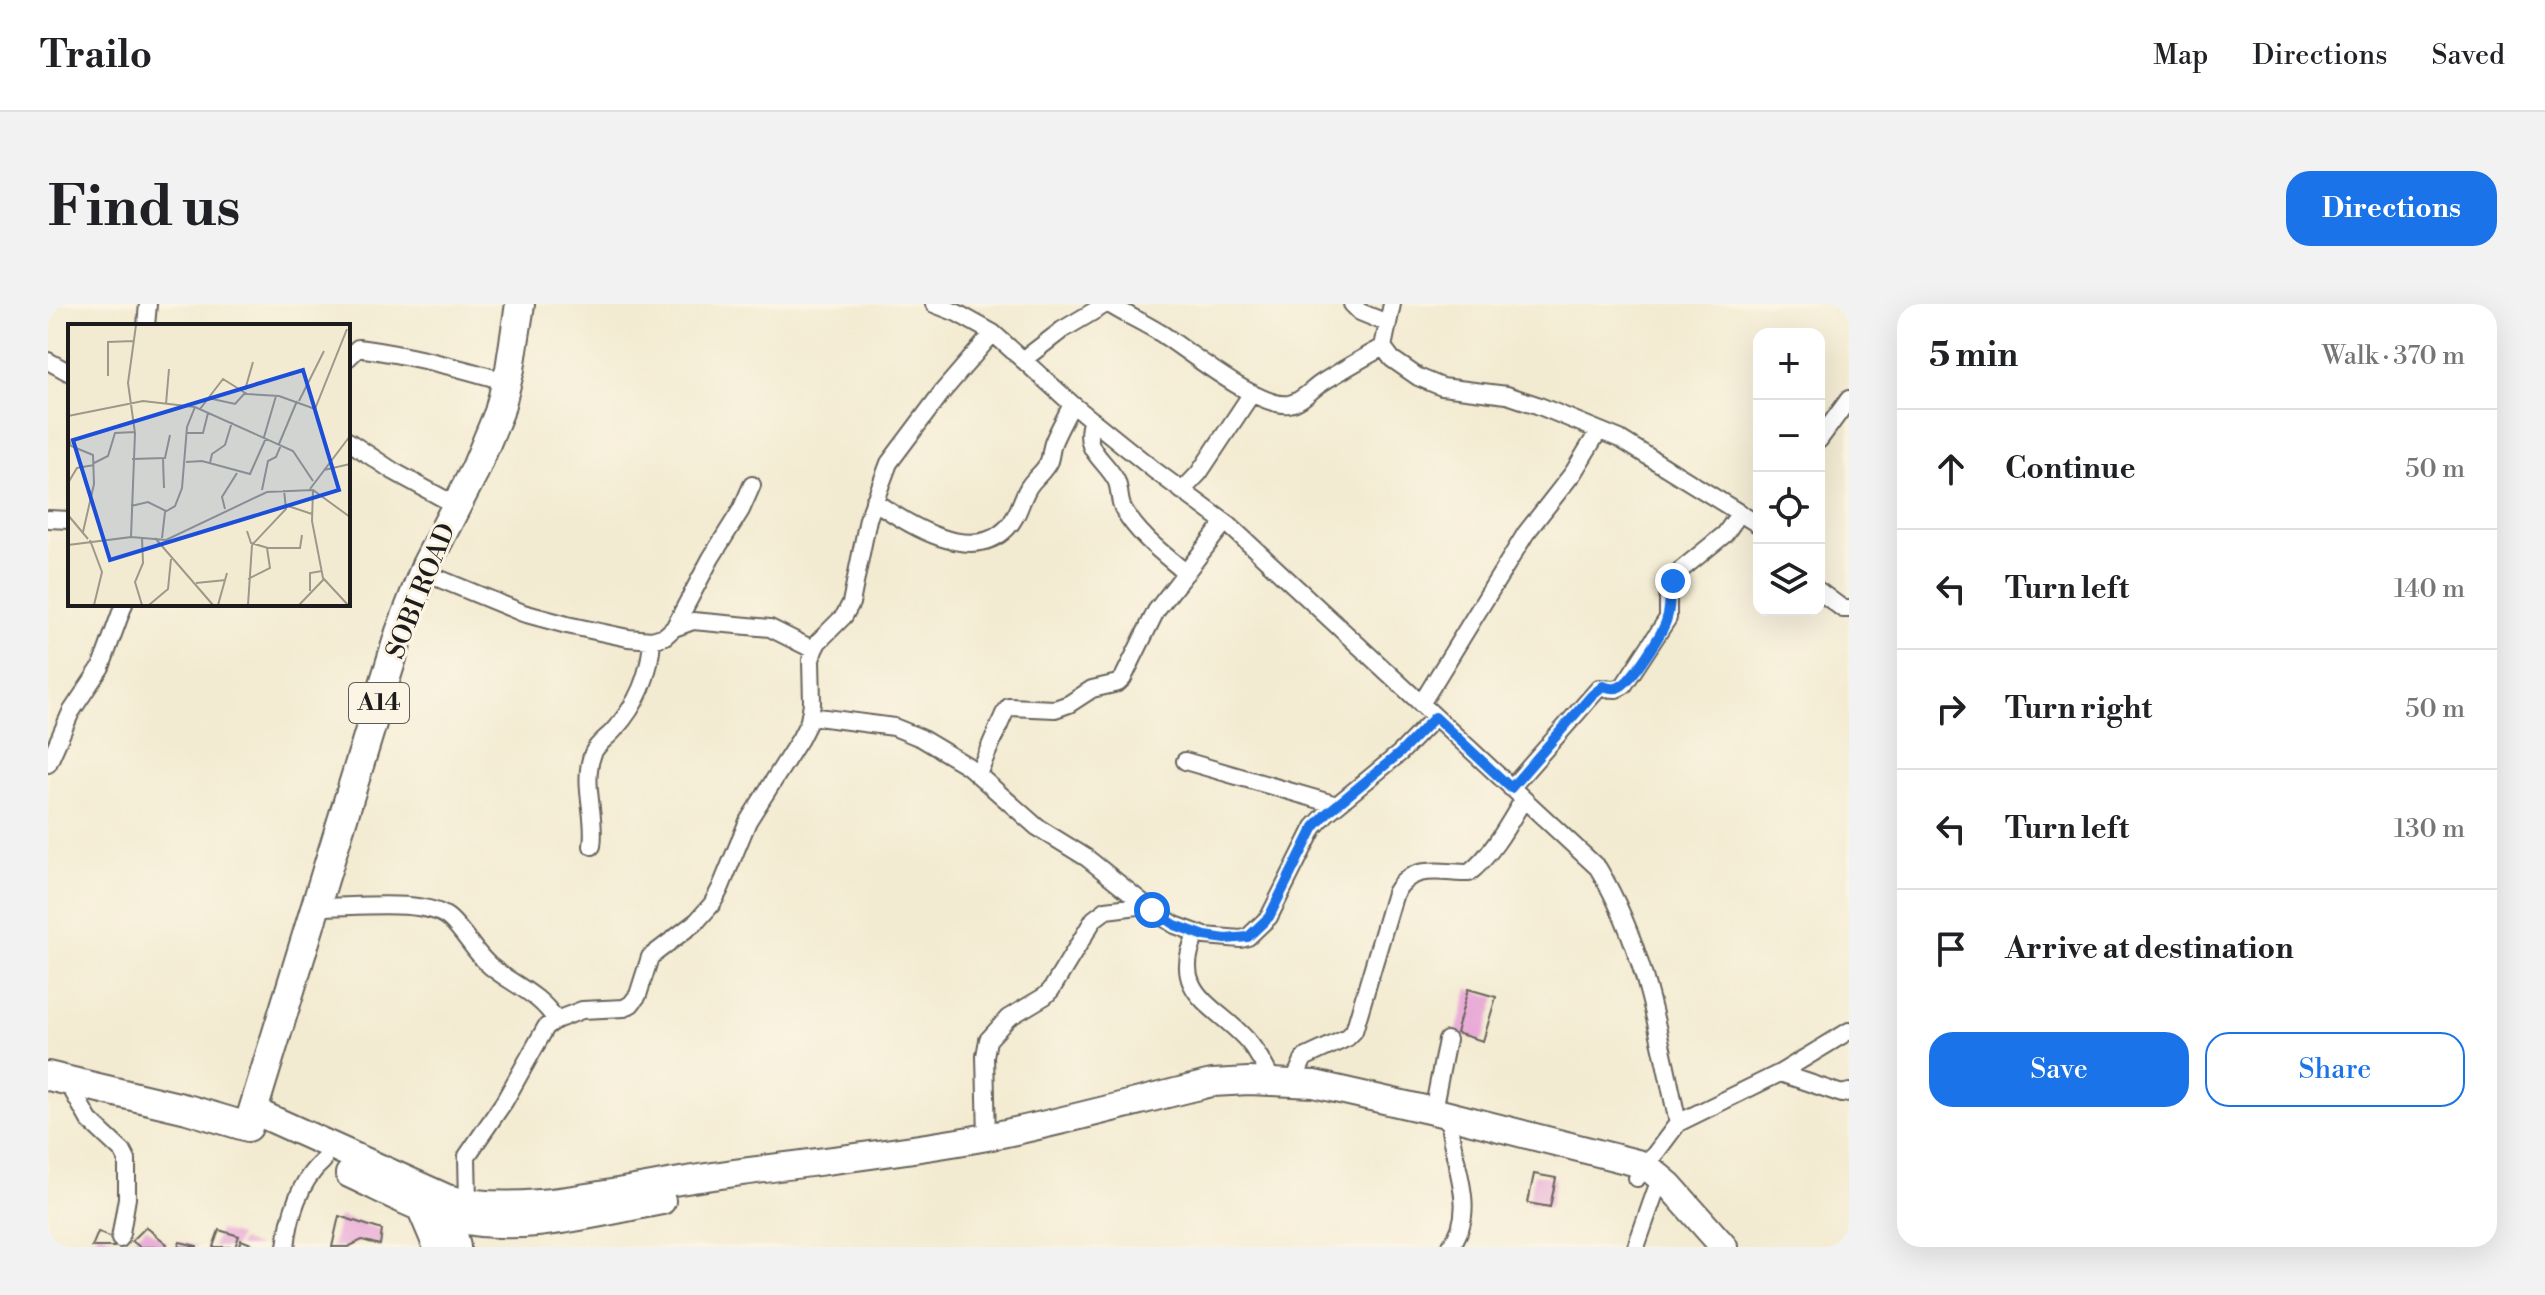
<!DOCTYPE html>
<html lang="en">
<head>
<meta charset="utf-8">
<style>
	:root { --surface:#fff; --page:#f2f2f2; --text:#202124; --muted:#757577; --line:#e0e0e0; --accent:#1a73e8 }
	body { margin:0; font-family:"Libre Bodoni",serif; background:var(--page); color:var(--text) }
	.controls { position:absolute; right:24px; top:24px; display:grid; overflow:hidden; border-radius:16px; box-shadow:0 8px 32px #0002 }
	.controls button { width:72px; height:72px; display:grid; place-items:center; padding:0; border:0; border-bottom:2px solid var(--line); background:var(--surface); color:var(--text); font:40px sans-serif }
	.stop { position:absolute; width:24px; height:24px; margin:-18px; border:6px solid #1a73e8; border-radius:50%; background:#fff }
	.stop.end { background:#1a73e8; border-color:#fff; box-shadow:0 2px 8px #0008 }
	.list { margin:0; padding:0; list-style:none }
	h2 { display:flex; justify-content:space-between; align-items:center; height:104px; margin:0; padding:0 32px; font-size:34px }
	h2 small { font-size:26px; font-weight:400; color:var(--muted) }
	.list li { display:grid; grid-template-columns:52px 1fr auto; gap:24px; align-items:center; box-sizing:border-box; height:120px; padding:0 32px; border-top:2px solid var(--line) }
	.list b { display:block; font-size:30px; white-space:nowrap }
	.list em { font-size:26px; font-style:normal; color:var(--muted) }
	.actions { display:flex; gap:16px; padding:24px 32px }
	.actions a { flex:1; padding:18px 0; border:2px solid var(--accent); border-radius:24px; text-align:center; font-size:28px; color:var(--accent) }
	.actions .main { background:var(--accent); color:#fff }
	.icon { flex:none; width:44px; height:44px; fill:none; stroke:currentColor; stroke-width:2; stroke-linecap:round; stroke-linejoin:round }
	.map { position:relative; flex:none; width:1801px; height:943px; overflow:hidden; border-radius:24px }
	header { display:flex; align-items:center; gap:48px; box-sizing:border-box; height:112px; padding:0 40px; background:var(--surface); border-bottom:2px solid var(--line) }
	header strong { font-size:38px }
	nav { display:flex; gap:44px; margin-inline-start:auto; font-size:28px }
	.intro { display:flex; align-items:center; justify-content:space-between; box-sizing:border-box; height:192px; padding:0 48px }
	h1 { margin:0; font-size:56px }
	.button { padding:20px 36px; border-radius:24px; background:var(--accent); color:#fff; font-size:28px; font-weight:700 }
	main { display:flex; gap:48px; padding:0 48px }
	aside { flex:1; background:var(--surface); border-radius:24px; box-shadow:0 8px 32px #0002 }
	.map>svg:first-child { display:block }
	.building { fill:#e7a6d6 }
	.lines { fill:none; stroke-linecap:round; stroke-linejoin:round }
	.minor-casing { stroke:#67645b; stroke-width:20 }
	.primary-casing { stroke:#67645b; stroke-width:30 }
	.trunk-casing { stroke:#67645b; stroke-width:32 }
	.minor { stroke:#fff; stroke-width:16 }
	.primary { stroke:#fff; stroke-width:26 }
	.trunk { stroke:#fff; stroke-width:28 }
	.route { stroke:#1a73e8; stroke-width:10 }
	.labels { text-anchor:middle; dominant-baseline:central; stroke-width:6; stroke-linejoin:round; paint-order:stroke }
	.shield { fill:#fcf5e5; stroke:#5f5d58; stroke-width:2 }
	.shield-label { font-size:24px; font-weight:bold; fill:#1c1c1c }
	.street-label { font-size:26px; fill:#1c1c1c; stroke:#fcf5e5 }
	.inset-road { fill:none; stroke:#9d9889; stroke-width:2 }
	.view { fill:#1d4ed8; fill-opacity:0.15; stroke:#1d4ed8; stroke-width:4 }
	.inset-edge { fill:none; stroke:#1c1c1c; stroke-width:4 }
</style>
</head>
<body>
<header>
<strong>Trailo</strong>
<nav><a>Map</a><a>Directions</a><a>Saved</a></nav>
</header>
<div class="intro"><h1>Find us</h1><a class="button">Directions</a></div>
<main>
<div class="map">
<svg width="1801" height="943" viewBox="0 0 1801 943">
	<rect width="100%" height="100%" fill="#fcf5e5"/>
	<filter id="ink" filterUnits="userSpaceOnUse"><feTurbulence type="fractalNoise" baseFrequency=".0125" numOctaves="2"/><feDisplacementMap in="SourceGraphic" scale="16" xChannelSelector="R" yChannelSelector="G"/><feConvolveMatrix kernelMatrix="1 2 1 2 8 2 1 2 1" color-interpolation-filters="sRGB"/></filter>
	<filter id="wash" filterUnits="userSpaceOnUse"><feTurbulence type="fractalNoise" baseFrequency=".006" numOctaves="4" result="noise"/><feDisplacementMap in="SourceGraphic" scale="32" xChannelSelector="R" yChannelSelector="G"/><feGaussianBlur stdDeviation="1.8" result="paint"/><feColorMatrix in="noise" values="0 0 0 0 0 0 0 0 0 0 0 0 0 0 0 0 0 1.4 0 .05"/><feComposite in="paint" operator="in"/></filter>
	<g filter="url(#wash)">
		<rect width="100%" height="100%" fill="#f3ebd1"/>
		<g id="blocks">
			<!-- building -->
			<path class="building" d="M1420 685 1448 693 1435 737 1408 729Z
				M1486 870 1508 874 1502 903 1480 899Z
				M291 912 334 926 332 941 314 936 300 943H284Z
				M98 923 119 940 117 943H92L84 937Z
				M171 926 191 932 187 943H165Z
				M50 928 68 936 66 943H44Z
				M193 936 211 943H190Z
				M132 938 149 942V943H130Z"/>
		</g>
	</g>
	<g filter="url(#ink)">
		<use href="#blocks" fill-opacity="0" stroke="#67645b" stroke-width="2"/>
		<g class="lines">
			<defs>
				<path id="minor" d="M886 0 909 9 945 29 1024 100 1106 166 1182 222 1550 564C1597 642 1611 732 1630 819
					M1061 0C1078 11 1097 19 1114 30 1140 47 1212 105 1241 100 1253 98 1262 87 1272 80 1292 67 1314 55 1335 43
					M1304 0 1312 8 1339 19
					M1344 0 1335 43 1344 55 1370 73 1394 83 1459 91 1489 101 1572 135 1711 221
					M98 22 100 0
					M300 54 310 44C361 51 410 63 459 78
					M975 56 1014 26 1058 0
					M0 57 22 69
					M1044 116C1033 146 1055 153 1068 176 1073 186 1070 197 1076 206 1090 231 1117 251 1138 269
					M1771 136 1801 95
					M300 137 345 167 409 202
					M1134 187 1151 169 1204 89
					M826 197C859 220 923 261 959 224 970 213 972 199 979 186 984 175 996 169 1001 157 1003 151 1003 145 1005 139 1010 126 1018 113 1024 100
					M0 215 22 216
					M375 268 475 309 519 321 580 334 604 336 617 332 626 324 663 254 693 206 704 181
					M1771 287 1795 305H1801
					M626 324 645 317 722 324 766 346
					M1373 400 1478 229 1525 169 1550 128
					M762 412 846 423 873 434 920 462 989 523 1039 554 1104 606 1127 621 1157 632 1193 635 1200 633 1221 613 1266 523 1279 509 1352 449 1387 413
					M1137 457 1289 501
					M0 460 23 408 53 363 76 300
					M930 470 956 410 961 403 1007 405 1021 400 1044 385 1070 379 1075 374 1108 307 1177 218
					M1463 484 1551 384 1568 385 1576 381 1620 314V293L1625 277 1634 265 1677 230 1691 210
					M544 542C549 512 533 479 545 449 550 439 559 434 566 426 590 400 602 371 604 336
					M268 603C299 604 379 593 402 615 417 629 426 648 442 662 465 681 491 689 508 716
					M1149 629C1120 688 1166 700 1198 735 1210 748 1217 763 1225 778
					M1732 769 1794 790 1801 788
					M18 775 41 816 75 848 79 856V894L72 935
					M1245 779 1256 754 1299 734 1306 727 1347 589C1364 559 1391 569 1421 569 1444 551 1460 521 1475 496
					M1385 807 1399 736
					M939 833 937 752 940 736 960 714 997 692 1003 686 1046 615 1058 606 1098 601
					M1589 874 1630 819 1732 769 1801 727
					M420 899 419 852 456 798 498 723 508 716 534 706 576 704 583 700 590 691 602 653 649 617 664 600 672 585 700 517 752 435 761 417 764 399 763 356 766 346 770 338 796 312 803 299 820 215 841 159 895 87 945 29
					M238 943C241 914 251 877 275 857
					M1402 943C1430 908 1407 865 1402 826
					M1588 943 1608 886"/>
				<path id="primary" d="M206 807 399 894C473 913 569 886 645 875 743 860 842 851 939 833 1015 818 1089 797 1164 779L1201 777 1266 780 1385 807 1597 861 1621 881 1676 943
					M301 870C334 885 368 905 403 914 473 931 545 910 614 897
					M371 893 372 903 389 943
					M399 900 409 943"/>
				<path id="trunk" d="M0 772 139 805 200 823 352 328 378 261 427 166 451 108 462 65 472 0"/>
			</defs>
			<!-- minor casing -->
			<use href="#minor" class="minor-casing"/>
			<!-- primary casing -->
			<use href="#primary" class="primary-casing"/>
			<!-- trunk casing -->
			<use href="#trunk" class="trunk-casing"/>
			<!-- minor -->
			<use href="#minor" class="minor"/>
			<!-- primary -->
			<use href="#primary" class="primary"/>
			<!-- trunk -->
			<use href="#trunk" class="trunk"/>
		</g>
	</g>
	<g class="lines" filter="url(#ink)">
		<!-- route -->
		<path class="route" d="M1104 606 1127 621 1157 632 1178 635 1200 633 1221 613 1266 523 1279 509 1352 449 1387 413 1463 484 1544 391 1555 382C1562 384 1567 386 1573 382 1584 376 1616 328 1619 314 1623 303 1620 290 1625 277"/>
	</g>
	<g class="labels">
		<!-- shield labels -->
		<rect class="shield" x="301" y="379" width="60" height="40" rx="6"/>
		<g class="shield-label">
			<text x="331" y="399">A14</text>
		</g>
		<!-- street labels -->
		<g class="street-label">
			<text transform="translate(373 287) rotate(-68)">SOBI ROAD</text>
		</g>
	</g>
	<!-- overview -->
	<g transform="translate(20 20)">
		<rect width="282" height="282" fill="#f3ebd1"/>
		<path class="inset-road" d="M0 1H28M40 52V18L66 17M177 66 185 38M140 74 167 80 177 69M231 77 256 27M98 80 101 45M132 85 155 55 179 70 211 72 247 85 279 5M0 92 75 77 127 83 225 127 245 157M118 109H135L140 89M0 111 3 122 25 131 26 160 15 208M196 113 208 72M211 120 229 77M64 135 97 134 102 111M95 135 96 164M118 138 134 137 182 150 198 114M26 139 40 132 47 109 67 108M142 139 144 130 157 121 164 98M256 146 282 140M0 159 9 144 26 141M242 165 282 112M194 166 200 137 208 133 213 121M245 166 244 197 255 254 280 281M63 182 80 178 98 187M220 182 244 190M157 185 154 173 169 149M0 191 20 215M179 207 183 219 200 224H232L234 211M63 213 98 216 199 168 245 166 282 193M74 214 75 239 67 258 74 281M87 214 145 281M94 214 97 188 107 182 114 164 119 103 127 83M22 216 34 248 26 281M0 221 63 213 67 109 60 59 68 1M180 255 202 244 199 224M128 259 158 256M242 267V249L254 247M81 281 100 265 103 235M150 281 159 249M180 281 184 221 218 185 216 166M231 281 256 255"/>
		<path class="view" d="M235 46 271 166 42 236 5 116Z"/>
		<rect width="282" height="282" class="inset-edge"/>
	</g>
</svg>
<div class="controls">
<button>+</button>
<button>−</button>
<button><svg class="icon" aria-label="locate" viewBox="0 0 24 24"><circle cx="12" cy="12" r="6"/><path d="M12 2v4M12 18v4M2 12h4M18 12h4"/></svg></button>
<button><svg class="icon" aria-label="layers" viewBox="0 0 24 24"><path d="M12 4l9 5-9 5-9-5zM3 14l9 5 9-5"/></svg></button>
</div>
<div class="stop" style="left:1104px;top:606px"></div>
<div class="stop end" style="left:1625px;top:277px"></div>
</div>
<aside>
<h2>5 min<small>Walk · 370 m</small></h2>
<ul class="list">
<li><svg class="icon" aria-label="ahead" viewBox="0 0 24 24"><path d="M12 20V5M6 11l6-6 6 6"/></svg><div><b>Continue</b></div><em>50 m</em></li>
<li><svg class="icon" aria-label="left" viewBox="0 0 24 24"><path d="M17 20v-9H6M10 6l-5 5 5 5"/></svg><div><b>Turn left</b></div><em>140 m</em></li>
<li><svg class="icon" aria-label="right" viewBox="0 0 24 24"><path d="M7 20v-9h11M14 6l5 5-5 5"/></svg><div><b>Turn right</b></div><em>50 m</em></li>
<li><svg class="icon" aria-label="left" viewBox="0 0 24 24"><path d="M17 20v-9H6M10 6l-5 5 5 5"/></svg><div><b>Turn left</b></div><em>130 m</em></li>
<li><svg class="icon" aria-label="arrive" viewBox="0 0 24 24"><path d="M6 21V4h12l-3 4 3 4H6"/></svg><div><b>Arrive at destination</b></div></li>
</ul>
<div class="actions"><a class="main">Save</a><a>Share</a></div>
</aside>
</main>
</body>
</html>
